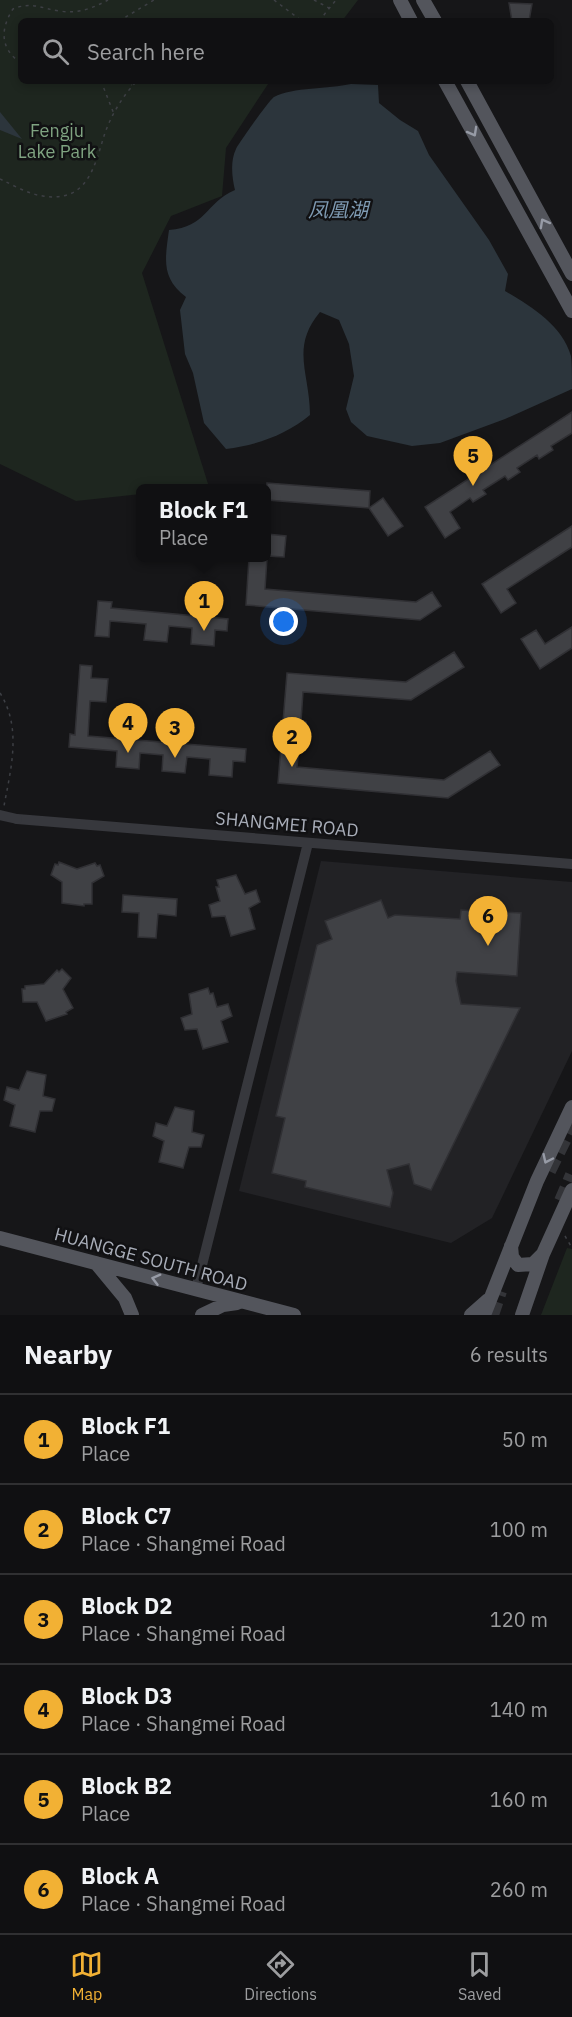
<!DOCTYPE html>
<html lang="en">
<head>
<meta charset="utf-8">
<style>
	:root { --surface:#101012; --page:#19191b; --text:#f1f3f6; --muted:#9c9d9f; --line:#303032; --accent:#f2b134 }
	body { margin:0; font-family:"IBM Plex Sans","Noto Sans SC",sans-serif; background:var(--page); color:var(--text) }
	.you { position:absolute; left:284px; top:622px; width:21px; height:21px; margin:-15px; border:4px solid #fff; border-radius:50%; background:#1a73e8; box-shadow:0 0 0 9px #1a73e833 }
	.badge { display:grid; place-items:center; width:39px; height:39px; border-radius:50%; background:var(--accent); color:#111; font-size:20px; font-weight:700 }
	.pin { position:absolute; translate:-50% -50px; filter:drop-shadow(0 2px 3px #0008) }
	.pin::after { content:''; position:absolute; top:32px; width:21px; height:18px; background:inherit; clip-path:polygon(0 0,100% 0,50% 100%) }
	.popup { position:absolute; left:136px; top:484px; width:135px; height:78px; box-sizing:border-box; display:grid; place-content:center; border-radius:9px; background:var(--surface); filter:drop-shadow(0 2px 4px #0005); font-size:20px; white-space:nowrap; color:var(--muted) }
	.popup b { font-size:22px; color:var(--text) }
	.popup::after { content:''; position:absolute; left:50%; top:100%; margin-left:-12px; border:12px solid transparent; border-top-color:var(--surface) }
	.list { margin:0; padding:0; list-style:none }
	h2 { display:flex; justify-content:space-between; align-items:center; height:78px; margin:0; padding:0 24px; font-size:26px }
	h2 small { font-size:20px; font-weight:400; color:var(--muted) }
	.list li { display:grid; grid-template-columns:39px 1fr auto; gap:18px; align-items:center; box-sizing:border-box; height:90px; padding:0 24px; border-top:2px solid var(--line) }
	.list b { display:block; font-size:22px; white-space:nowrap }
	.list p { margin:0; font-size:20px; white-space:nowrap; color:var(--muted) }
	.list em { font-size:20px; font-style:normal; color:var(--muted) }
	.icon { flex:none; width:33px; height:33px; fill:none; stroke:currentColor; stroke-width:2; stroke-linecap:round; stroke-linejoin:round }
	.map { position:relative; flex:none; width:572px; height:1315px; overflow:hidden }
	.search { position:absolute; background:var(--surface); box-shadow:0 3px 9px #0003; left:18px; right:18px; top:18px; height:66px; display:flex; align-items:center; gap:15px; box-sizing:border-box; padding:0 21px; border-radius:9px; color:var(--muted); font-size:22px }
	.sheet { height:618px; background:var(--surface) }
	nav { display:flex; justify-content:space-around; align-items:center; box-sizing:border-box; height:84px; border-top:2px solid var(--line); background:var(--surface); font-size:16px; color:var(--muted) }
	nav a { display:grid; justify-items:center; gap:3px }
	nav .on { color:var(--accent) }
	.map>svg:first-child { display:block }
	.built { fill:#222225 }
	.green { fill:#1e261f }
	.water { fill:#2c353c }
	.building { fill:#404145; stroke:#303034; stroke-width:1.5 }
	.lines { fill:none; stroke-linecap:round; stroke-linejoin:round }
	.major-tunnel { stroke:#333438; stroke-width:14; stroke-dasharray:14 7; stroke-linecap:butt }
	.path { stroke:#3d3f44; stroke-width:1.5; stroke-dasharray:3 4.5; stroke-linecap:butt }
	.minor { stroke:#37383d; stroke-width:10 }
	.major { stroke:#53555c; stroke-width:14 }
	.minor-bridge { stroke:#37383d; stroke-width:10 }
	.oneway { stroke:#979ba6 }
	.labels { text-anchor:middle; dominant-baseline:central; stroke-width:5; stroke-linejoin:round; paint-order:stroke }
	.park-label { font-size:18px; fill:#7fa381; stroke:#111113 }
	.street-label { font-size:18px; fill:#a8adb8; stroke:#111113 }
	.water-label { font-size:20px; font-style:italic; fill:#7f9bb3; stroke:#111113 }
</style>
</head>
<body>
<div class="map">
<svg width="572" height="1315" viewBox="0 0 572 1315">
	<rect width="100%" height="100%" fill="#161618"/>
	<!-- built -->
	<path class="built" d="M321 861 572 882V1051L492 1218 451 1243 239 1191Z"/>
	<!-- green -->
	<path class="green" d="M0 0H358L342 21H21V81H270L226 148 222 196 171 216 142 273 209 487 141 488V494L76 501 0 464Z
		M567 1248 572 1249V1315H541Z"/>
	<!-- water -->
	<path class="water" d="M351 84 378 85 379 103 400 120 418 131 429 155 489 240 508 274 505 291C531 306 562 325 571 356 572 365 572 379 572 389L505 419 440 443 412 446 367 436 351 422 346 409 354 376 349 344 339 320 320 312C290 348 310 373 310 415 286 435 257 445 226 449L204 423 193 373 185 354 180 310 186 297C161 278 165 259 169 230 207 227 205 203 235 190 232 178 230 161 236 149 239 143 270 99 274 97 293 87 329 89 351 84Z
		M0 112 22 139 0 130Z"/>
	<!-- building -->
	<path class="building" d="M509 3 532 4 529 21H512Z
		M572 412V433L551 446 553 450 539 459 537 455 517 468 520 472 508 480 505 476 483 490 486 494 473 502 470 498 450 512 460 528 445 538 425 507Z
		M267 483 370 491 369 508 267 500Z
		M383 498 403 526 388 536 369 508Z
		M572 526V547L507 589 516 603 501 613 482 584Z
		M267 534 286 536 284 557 267 556Z
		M249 558H267L265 589 416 602 432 592 441 606 420 620 246 605Z
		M98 601 112 602 111 608 228 619 227 631 215 630 214 646 191 644 192 628 180 627 169 626 167 642 144 640 146 624 110 621 109 637 95 636Z
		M572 627V648L540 669 521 639 536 630 545 644Z
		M454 652 464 667 411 700 303 692 301 721 306 722 305 738H300L297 767 444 780 490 751 500 765 448 798 278 783 287 673 406 682Z
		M80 665 92 666 91 678 108 679 106 702 90 701 88 736 246 749 245 762 233 761 232 777 209 775 210 759 187 757 185 773 162 771 163 755 140 753 139 769 116 767 117 751 69 747 70 734 75 735Z
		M59 862 77 869 95 863 97 866 100 865 104 876 92 883V904H84V906L62 903V882L51 875 55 864 58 865Z
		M236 875 245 894 256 890 260 902 249 908 255 929 231 936 225 916 212 917 209 905 220 901 216 887H219L217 880Z
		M123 895 177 899 176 916 158 914 156 938 138 937 139 913 122 912Z
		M381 900 388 918 395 915 460 919 461 910 521 913 517 976 457 972 456 981 461 1004 520 1008 431 1190 414 1184 409 1164 387 1170 393 1193 390 1207 305 1187 306 1181 272 1173 285 1118 276 1116 317 945 332 939 325 921Z
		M62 969 71 978 63 989 73 1008 66 1012 67 1014 46 1021 37 1002H23L22 989H25V986L44 984 57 970 59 972Z
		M208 988 210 994 213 993 217 1007 228 1004 232 1016 221 1021 228 1042 203 1049 197 1029 185 1030 181 1018 192 1014 189 994Z
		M27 1071 46 1075 43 1096 55 1099 52 1111H40L35 1132 10 1126 15 1105 4 1100 7 1087 19 1090Z
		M175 1107 194 1111 192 1132 204 1135 201 1147H189L183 1168 159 1162 164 1141 153 1136 156 1123 167 1126Z"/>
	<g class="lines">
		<!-- major-tunnel -->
		<path class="major-tunnel" d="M549 1171 572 1124
			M561 1201 572 1175
			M492 1315 500 1291"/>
		<!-- path -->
		<path class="path" d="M274 0 302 21
			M314 0 329 8
			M119 21 154 0
			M319 21 336 0
			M21 63C0 49 0 29 13 9 32 1 42 9 60 11 78 14 93 8 108 0
			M101 81 114 114
			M125 81 132 85
			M0 179C13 185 28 194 43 196 87 203 94 168 104 136 110 117 123 95 137 81
			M0 693C22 728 11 768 4 806
			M565 1236 572 1248"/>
		<!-- minor -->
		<path class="minor" d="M17 819 572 864
			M196 1289 308 843"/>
		<!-- major -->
		<path class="major" d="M400 0 411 21
			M423 0 435 21
			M445 81 572 311
			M467 81 572 274
			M0 1238 294 1315
			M511 1246 512 1257 518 1265 533 1264 543 1254
			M96 1263 125 1298 132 1315
			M202 1315 223 1305 237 1303
			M471 1315 488 1300
			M484 1315 537 1181 572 1107
			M522 1315 543 1254 572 1190"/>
		<!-- minor-bridge -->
		<path class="minor-bridge" d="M0 815 17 819"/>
	</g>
	<!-- one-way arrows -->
	<defs><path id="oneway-chevron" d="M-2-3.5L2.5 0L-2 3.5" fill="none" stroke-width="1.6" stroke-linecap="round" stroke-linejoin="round" transform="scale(1.5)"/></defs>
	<g class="oneway">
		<use href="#oneway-chevron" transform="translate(473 132) rotate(61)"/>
		<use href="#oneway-chevron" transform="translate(544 223) rotate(-119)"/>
		<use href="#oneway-chevron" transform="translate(547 1159) rotate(115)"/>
		<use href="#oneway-chevron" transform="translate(156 1279) rotate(-165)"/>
	</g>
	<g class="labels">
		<!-- park labels -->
		<g class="park-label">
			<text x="57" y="130">Fengju<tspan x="57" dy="21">Lake Park</tspan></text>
		</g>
		<!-- street labels -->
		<g class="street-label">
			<text transform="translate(287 824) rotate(5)">SHANGMEI ROAD</text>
			<text transform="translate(151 1259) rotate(15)">HUANGGE SOUTH ROAD</text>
		</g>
		<!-- water labels -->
		<g class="water-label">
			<text x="338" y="209">凤凰湖</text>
		</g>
	</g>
</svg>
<div class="you"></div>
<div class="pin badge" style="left:204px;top:631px">1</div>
<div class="popup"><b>Block F1</b>Place</div>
<div class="pin badge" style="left:292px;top:767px">2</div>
<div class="pin badge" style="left:175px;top:758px">3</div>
<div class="pin badge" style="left:128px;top:753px">4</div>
<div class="pin badge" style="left:473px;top:486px">5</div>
<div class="pin badge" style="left:488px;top:946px">6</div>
<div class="search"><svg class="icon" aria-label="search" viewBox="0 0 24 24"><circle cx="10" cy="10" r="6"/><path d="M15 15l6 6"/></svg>Search here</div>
</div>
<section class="sheet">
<h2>Nearby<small>6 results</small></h2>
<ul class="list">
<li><span class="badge">1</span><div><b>Block F1</b><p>Place</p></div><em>50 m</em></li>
<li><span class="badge">2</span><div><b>Block C7</b><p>Place · Shangmei Road</p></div><em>100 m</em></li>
<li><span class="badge">3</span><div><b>Block D2</b><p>Place · Shangmei Road</p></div><em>120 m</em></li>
<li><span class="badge">4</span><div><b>Block D3</b><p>Place · Shangmei Road</p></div><em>140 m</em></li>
<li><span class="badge">5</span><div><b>Block B2</b><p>Place</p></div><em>160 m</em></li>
<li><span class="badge">6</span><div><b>Block A</b><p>Place · Shangmei Road</p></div><em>260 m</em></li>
</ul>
</section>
<nav>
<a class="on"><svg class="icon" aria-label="map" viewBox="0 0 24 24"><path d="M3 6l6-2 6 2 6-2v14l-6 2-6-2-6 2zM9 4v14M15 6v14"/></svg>Map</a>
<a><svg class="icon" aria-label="directions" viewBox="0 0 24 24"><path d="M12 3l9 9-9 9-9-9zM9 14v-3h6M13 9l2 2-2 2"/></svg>Directions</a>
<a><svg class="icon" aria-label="saved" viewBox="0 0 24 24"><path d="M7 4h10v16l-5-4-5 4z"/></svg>Saved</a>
</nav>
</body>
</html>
